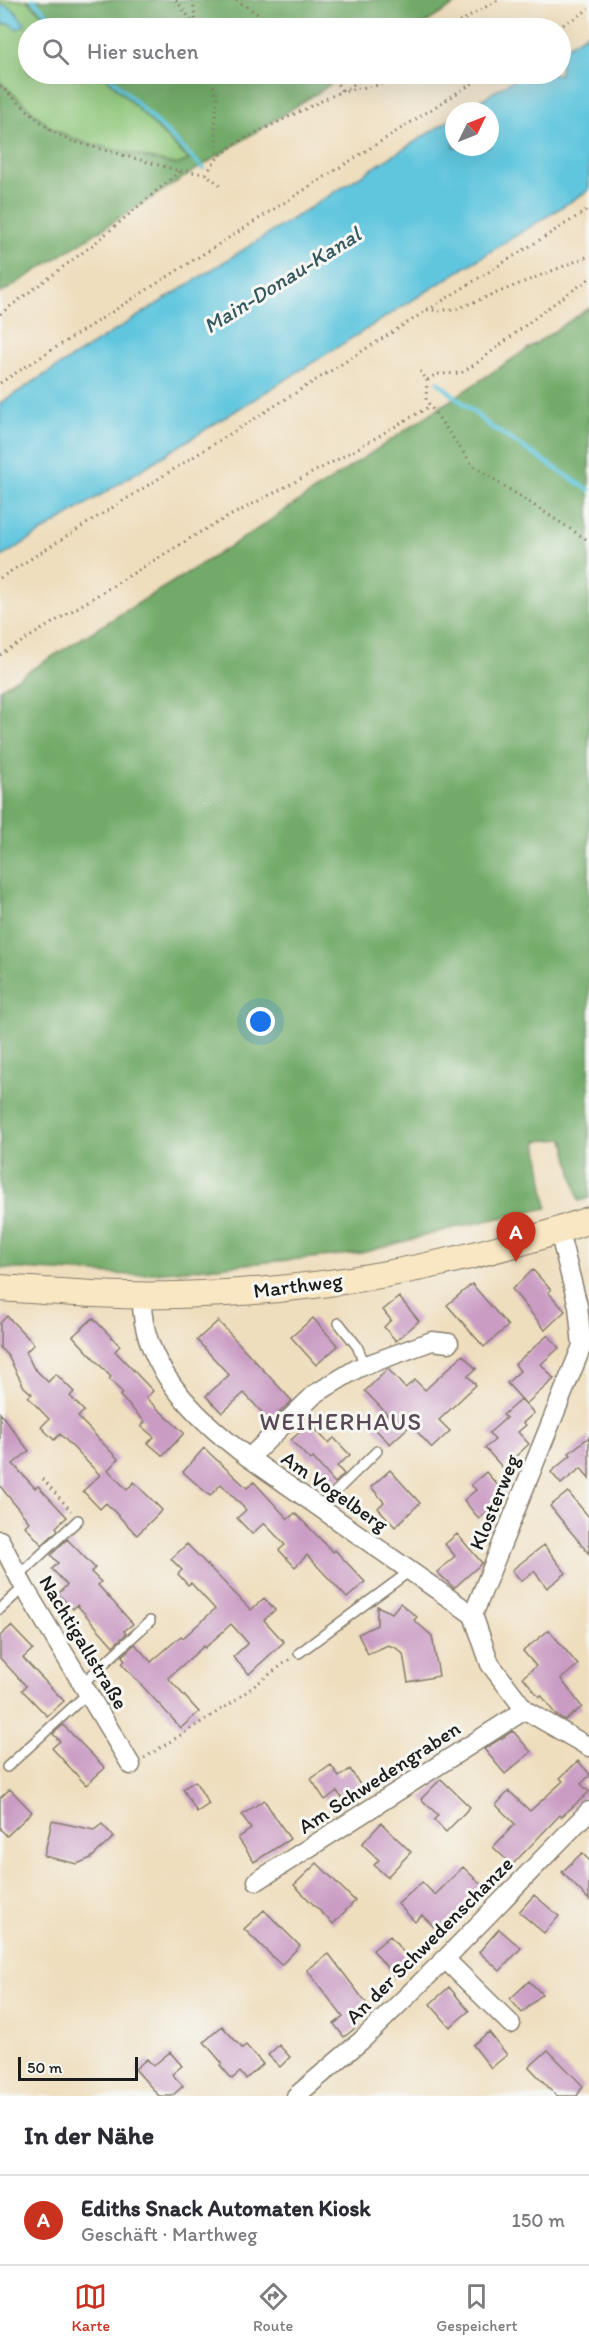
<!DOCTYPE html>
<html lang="de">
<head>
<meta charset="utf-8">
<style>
	:root { --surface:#fff; --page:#f2f2f3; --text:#2b2b33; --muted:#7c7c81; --line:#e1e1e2; --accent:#c8321e }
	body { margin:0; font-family:Itim,sans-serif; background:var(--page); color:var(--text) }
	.compass { position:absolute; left:445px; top:102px; width:54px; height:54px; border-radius:50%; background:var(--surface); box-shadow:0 6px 24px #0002; rotate:47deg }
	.scale { position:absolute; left:18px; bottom:15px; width:120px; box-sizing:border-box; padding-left:6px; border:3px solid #1c1c1c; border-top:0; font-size:16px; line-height:21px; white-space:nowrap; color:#1c1c1c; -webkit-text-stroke:4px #f6f6f2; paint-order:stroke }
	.you { position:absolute; left:261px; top:1022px; width:21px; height:21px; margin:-15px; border:4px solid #fff; border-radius:50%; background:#1a73e8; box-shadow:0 0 0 9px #1a73e833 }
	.badge { display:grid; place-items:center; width:39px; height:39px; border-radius:50%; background:var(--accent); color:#fff; font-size:20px; font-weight:700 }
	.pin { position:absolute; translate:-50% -50px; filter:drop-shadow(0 2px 3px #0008) }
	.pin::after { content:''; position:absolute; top:32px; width:21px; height:18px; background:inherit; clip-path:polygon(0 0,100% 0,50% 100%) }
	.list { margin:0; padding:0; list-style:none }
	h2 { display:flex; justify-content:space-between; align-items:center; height:78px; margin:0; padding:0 24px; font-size:26px }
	h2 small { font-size:20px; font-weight:400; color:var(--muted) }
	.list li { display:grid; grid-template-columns:39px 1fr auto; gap:18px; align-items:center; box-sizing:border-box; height:90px; padding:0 24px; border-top:2px solid var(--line) }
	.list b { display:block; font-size:22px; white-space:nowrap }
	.list p { margin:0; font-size:20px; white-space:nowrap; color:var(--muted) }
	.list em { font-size:20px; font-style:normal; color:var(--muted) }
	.icon { flex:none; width:33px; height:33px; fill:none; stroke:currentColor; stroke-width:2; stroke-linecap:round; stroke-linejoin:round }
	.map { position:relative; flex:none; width:589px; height:2096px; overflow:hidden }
	.search { position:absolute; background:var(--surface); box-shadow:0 6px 24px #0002; left:18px; right:18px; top:18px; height:66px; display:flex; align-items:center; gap:15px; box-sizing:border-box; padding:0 21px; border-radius:33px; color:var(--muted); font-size:22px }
	.sheet { height:168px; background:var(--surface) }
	nav { display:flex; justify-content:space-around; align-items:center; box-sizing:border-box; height:84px; border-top:2px solid var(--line); background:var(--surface); font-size:16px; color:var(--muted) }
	nav a { display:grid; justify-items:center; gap:3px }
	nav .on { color:var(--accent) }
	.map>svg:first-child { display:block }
	.green { fill:#8ec679; stroke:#55714a; stroke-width:1.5 }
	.forest { fill:#72ab69; stroke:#476442; stroke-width:1.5 }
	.water { fill:#61c6de; stroke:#3e717d; stroke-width:1.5 }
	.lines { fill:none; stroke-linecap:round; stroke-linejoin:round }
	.stream { stroke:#61c6de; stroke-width:4.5 }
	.building { fill:#ca9cc4 }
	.lane-casing { stroke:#867d6d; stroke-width:12 }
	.street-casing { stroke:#867d6d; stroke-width:21 }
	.secondary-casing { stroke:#867d6d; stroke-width:28 }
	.path { stroke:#867d6d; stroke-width:3; stroke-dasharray:1.5 4.5; stroke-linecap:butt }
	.lane { stroke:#fff; stroke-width:9 }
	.street { stroke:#fff; stroke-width:18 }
	.secondary { stroke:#f9e7c3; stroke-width:26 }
	.labels { text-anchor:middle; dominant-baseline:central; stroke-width:6; stroke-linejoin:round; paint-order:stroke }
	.street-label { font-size:21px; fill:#1c1c1c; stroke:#f6f6f2 }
	.water-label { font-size:22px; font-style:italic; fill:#345860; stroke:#f6f6f2 }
	.quarter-label { font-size:24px; letter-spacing:1.5px; fill:#594957; stroke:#f6f6f2 }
</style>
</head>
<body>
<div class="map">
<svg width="589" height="2096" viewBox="0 0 589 2096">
	<rect width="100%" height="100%" fill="#f6f6f2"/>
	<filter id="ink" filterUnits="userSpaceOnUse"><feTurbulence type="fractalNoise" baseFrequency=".0167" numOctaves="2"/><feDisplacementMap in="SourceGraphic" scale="12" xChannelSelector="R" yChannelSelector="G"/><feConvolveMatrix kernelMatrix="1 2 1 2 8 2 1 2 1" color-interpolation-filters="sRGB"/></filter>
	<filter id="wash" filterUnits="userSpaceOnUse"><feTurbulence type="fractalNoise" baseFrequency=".008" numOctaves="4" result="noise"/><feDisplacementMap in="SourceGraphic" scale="24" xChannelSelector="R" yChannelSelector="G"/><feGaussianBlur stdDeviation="1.35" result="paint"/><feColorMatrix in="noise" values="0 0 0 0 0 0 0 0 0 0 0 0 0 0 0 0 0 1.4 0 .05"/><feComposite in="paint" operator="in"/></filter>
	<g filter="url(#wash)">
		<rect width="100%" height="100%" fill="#efdebe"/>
		<!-- green -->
		<path class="green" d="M0 0H27L57 28H28V74H103L189 160 177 165 79 141 51 128 0 82V22L2 24H10L21 19C17 11 9 4 0 5Z"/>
		<!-- forest -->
		<path class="forest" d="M27 0H462L418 28H57Z
			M103 74H347L0 294V82L51 128 79 141 177 165 189 160Z
			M589 308V1198L579 1201 564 1139 537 1141 547 1208 453 1228 362 1253 134 1275 0 1268V689L245 537Z"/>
		<!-- water -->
		<path class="water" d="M3 5C15 7 17 15 25 24L24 26 17 29 10 24H2L0 6Z
			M589 32V190L0 558V403L454 117V147H490V111H463L523 74H560L561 50Z"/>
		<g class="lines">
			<!-- stream -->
			<path class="stream" d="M33 0 62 28
				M107 74 203 168
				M438 382 490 426 589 490"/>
		</g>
		<g id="blocks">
			<!-- building -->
			<path class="building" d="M533 1270 551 1290 548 1292 565 1311 545 1330 512 1289Z
				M472 1284 508 1326 484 1347 447 1305Z
				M399 1297 419 1321 396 1341 384 1327 391 1320 383 1310Z
				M7 1316 34 1344 26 1352 33 1367 48 1382 56 1374 74 1392 70 1396 84 1411 78 1417 118 1459 108 1470 127 1490 134 1482 162 1510 137 1535 106 1503 100 1509 83 1491 100 1475 60 1434 54 1440 41 1427 49 1419 28 1397 32 1394 24 1387 8 1356 0 1348V1323Z
				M93 1318 120 1346 115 1351 153 1391 146 1398 184 1433 163 1456 148 1443 154 1437 141 1426 145 1422 120 1396 123 1393 109 1379 111 1377 73 1336Z
				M313 1318 338 1346 316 1365 291 1337Z
				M218 1321 292 1401 270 1421 244 1393 222 1413 206 1396 229 1375 197 1340Z
				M548 1335 559 1348 541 1364 554 1379 526 1404 507 1383 520 1371 515 1364Z
				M463 1355 476 1369 468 1376 476 1385 439 1420 450 1431 432 1448 411 1425 390 1444 373 1427 387 1414 365 1391 388 1369 405 1388 415 1380 425 1390Z
				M521 1399 534 1413 523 1423 526 1425 518 1432 529 1444 503 1468 485 1448 495 1440 489 1433 506 1418 503 1415Z
				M0 1413 29 1451 13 1464 35 1488 38 1486 67 1517 56 1527 58 1530 42 1545 25 1526 29 1522 0 1486Z
				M310 1423 328 1443 334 1438 350 1455 337 1466 344 1474 335 1483 313 1458 310 1460 291 1440Z
				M589 1437V1478L581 1468 561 1484 551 1472 571 1455 569 1453Z
				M204 1448 247 1488 254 1482 288 1519 295 1513 333 1552 335 1550 365 1582 347 1598 307 1555 295 1567 279 1550 285 1545 264 1523 252 1534 237 1518 246 1510 221 1484 210 1496 183 1472Z
				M390 1470 420 1503 395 1527 378 1508 384 1502 371 1487Z
				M486 1472 506 1495 479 1519 464 1500 476 1490 471 1485Z
				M568 1492 589 1517V1554L550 1506Z
				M457 1534 482 1563 454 1588 437 1572 455 1556 445 1544Z
				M67 1539 95 1568 91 1572 101 1582 98 1585 133 1624 124 1631 126 1634 113 1646 77 1605 73 1609 58 1594 67 1585 52 1569 58 1563 51 1555Z
				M187 1544 251 1610 264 1598 275 1610 264 1620 284 1642 249 1674 233 1657 248 1643 231 1624 205 1648 204 1646 168 1678 199 1712 181 1728 122 1664 125 1660 122 1656 135 1644 151 1662 181 1636 183 1638 215 1609 191 1583 188 1585 178 1574 182 1570 171 1559Z
				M544 1545 566 1573 547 1588 534 1571 521 1581 512 1570Z
				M400 1603 417 1617 414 1620 432 1636 439 1676 408 1682 403 1654 396 1648 388 1645 368 1654 358 1634 377 1625V1606L392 1613Z
				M11 1626 33 1649 23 1658 64 1701 47 1716 22 1690 26 1686 0 1658V1636Z
				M549 1630 578 1665 561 1679 582 1707 565 1720 556 1715 541 1695 539 1697 523 1677 536 1666 523 1651Z
				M63 1725 105 1768 86 1785 52 1748 60 1741 53 1734Z
				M513 1731 531 1752 505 1774 484 1749Z
				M578 1761 589 1773V1776L581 1784 589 1792 561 1817 560 1815 512 1865 493 1847 515 1824 496 1805 509 1791 530 1811 563 1781 560 1778Z
				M331 1765 339 1777 350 1769 364 1791 346 1804 337 1791 325 1800 311 1779Z
				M441 1779 470 1807 446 1832 434 1820 438 1815 421 1799Z
				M195 1781 209 1804 197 1812 183 1789Z
				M10 1789 32 1812 7 1836 0 1829V1798Z
				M264 1800 290 1839 254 1862 238 1838 251 1829 242 1815Z
				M52 1821 94 1830 102 1824 114 1837 91 1858 77 1864 44 1856Z
				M381 1823 411 1852 387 1877 374 1865 379 1860 362 1844Z
				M582 1853 589 1860V1900L562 1872Z
				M317 1863 355 1901 333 1924 294 1885Z
				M463 1867 486 1889 440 1933 422 1915 415 1922 398 1904 422 1882 435 1895Z
				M534 1895 559 1916 544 1933 519 1912Z
				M264 1910 300 1946 281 1965 244 1929Z
				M499 1929 521 1948 500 1971 479 1952Z
				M390 1936 413 1964 395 1978 373 1950Z
				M329 1954 370 2008 353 2020 358 2026 344 2037 334 2024 343 2017 307 1970Z
				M529 1981 542 1994 522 2013 510 1999Z
				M449 1987 469 2011 450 2027 430 2004Z
				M222 2026 242 2048 246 2045 263 2064 246 2079 240 2072 232 2079 220 2065 222 2063 204 2042Z
				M489 2032 507 2055 491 2068 473 2045Z
				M279 2045 290 2057 280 2067 268 2055Z
				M548 2050 583 2086 577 2096H557L529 2067Z
				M170 2052 182 2066 172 2074 183 2086 172 2096H159L135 2069 147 2059 153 2066Z"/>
		</g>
	</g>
	<g filter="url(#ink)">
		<use href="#blocks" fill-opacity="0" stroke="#867d6d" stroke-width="1.5"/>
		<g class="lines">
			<defs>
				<path id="lane" d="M339 1323 357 1346 365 1365
					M319 1508 377 1451
					M18 1576 78 1520
					M0 1609 24 1587
					M299 1653 410 1571
					M83 1683 150 1621
					M7 1767 88 1693"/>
				<path id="street" d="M559 1231 578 1306 582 1346 473 1615 490 1664 525 1710 589 1747
					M142 1295C139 1365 197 1419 249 1458L473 1615
					M249 1458 315 1394 358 1368 432 1341 449 1343
					M0 1540 24 1587 131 1765
					M257 1881 525 1710
					M445 1959 511 2024
					M296 2096 362 2040 445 1959 589 1811"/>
				<path id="secondary" d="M0 1288C59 1292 118 1297 178 1295 316 1292 458 1267 589 1220"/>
			</defs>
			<!-- lane casing -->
			<use href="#lane" class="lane-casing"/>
			<!-- street casing -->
			<use href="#street" class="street-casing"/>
			<!-- secondary casing -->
			<use href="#secondary" class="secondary-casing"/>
			<!-- path -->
			<path class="path" d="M176 0 197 28
				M193 0 196 25
				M236 0 280 28
				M449 28 498 0
				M530 28 536 26 541 28
				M558 28 589 9
				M210 74 217 98 215 127 218 157
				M331 74 342 91 379 85 410 74
				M0 86 50 130 68 140 180 171 206 174 221 186
				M206 174 218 157 237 142 342 91 372 74
				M427 309 438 311 459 308 589 256
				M0 314 94 244 180 171
				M420 371 427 380 437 374 461 373 477 363 549 307 589 279
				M427 380 426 400 473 466 589 541
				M0 383 487 74
				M0 578 589 209
				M0 655 207 528 346 455 430 406
				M43 1479 71 1511
				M144 1758 230 1704 290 1659"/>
			<!-- lane -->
			<use href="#lane" class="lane"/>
			<!-- street -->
			<use href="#street" class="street"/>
			<!-- secondary -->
			<use href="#secondary" class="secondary"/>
		</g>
	</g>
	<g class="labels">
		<!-- street labels -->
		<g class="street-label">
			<text transform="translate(298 1285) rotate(-7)">Marthweg</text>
			<text transform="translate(335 1491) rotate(35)">Am Vogelberg</text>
			<text transform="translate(494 1502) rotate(-68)">Klosterweg</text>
			<text transform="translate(84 1642) rotate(59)">Nachtigallstraße</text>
			<text transform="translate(379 1777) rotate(-33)">Am Schwedengraben</text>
			<text transform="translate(429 1940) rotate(-45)">An der Schwedenschanze</text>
		</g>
		<!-- water labels -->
		<g class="water-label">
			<text transform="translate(282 280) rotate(-32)">Main-Donau-Kanal</text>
		</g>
		<!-- quarter labels -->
		<g class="quarter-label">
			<text x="341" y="1421">WEIHERHAUS</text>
		</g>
	</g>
</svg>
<svg class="compass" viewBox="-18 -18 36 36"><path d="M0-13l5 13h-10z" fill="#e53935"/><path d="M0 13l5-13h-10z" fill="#7c7c81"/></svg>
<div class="scale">50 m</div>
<div class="you"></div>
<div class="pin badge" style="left:516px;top:1262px">A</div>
<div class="search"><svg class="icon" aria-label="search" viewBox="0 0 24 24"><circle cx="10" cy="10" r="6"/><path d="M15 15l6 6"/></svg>Hier suchen</div>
</div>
<section class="sheet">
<h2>In der Nähe<small></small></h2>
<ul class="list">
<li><span class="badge">A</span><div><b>Ediths Snack Automaten Kiosk</b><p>Geschäft · Marthweg</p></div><em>150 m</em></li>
</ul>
</section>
<nav>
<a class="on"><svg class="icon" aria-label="map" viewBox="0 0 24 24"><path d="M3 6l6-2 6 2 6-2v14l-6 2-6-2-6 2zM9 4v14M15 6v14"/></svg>Karte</a>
<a><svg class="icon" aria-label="directions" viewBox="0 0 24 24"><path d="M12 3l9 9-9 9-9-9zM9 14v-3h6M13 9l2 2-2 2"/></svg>Route</a>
<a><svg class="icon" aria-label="saved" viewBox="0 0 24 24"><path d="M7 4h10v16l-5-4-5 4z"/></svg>Gespeichert</a>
</nav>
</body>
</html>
